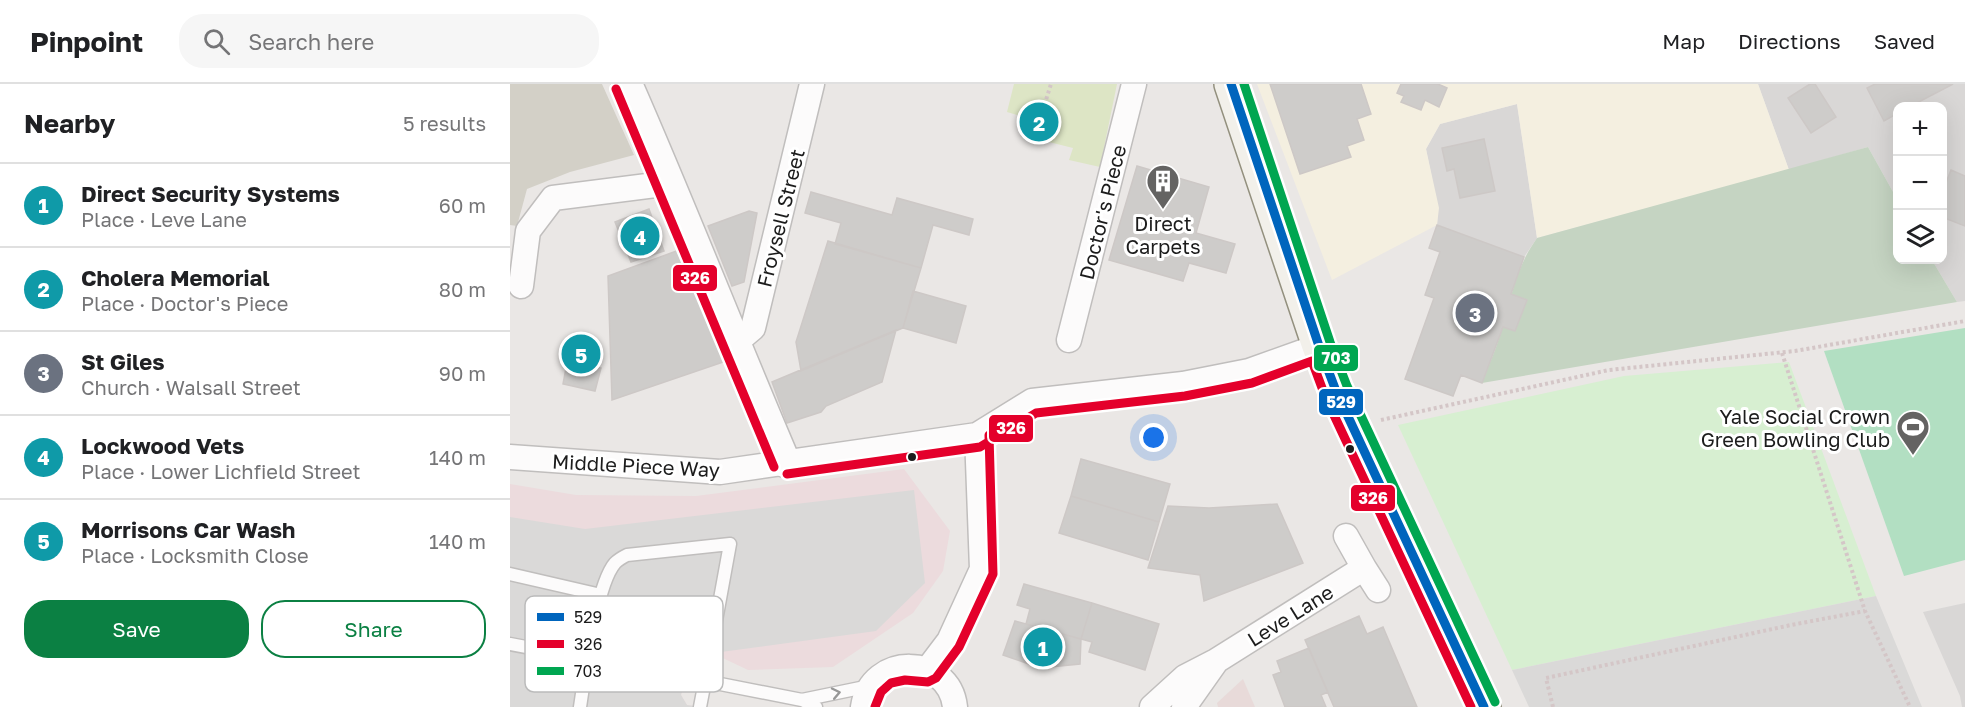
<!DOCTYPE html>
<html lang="en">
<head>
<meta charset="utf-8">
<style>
	:root { --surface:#fff; --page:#f6f6f6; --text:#202124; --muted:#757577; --line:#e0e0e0; --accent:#0b8043 }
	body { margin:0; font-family:"Golos Text",sans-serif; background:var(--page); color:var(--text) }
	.controls { position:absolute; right:18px; top:18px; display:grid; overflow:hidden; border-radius:12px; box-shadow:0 6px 24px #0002 }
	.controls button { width:54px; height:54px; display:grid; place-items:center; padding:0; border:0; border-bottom:2px solid var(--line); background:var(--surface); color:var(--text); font:30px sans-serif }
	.you { position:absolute; left:644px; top:354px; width:21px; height:21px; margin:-15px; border:4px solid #fff; border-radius:50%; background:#1a73e8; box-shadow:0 0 0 9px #1a73e833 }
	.badge { display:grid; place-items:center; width:39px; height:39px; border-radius:50%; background:var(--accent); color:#fff; font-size:20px; font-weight:700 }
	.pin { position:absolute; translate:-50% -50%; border:3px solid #fff; box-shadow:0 2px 6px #0006 }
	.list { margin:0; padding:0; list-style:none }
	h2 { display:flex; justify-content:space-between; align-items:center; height:78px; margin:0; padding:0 24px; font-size:26px }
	h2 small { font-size:20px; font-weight:400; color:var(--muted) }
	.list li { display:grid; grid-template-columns:39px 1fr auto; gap:18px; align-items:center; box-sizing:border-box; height:84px; padding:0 24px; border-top:2px solid var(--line) }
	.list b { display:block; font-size:22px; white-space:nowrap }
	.list p { margin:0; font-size:20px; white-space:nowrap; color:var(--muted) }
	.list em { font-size:20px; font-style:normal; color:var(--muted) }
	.actions { display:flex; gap:12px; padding:18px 24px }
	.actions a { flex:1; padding:14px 0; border:2px solid var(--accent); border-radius:24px; text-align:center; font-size:21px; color:var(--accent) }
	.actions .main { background:var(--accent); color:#fff }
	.icon { flex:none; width:33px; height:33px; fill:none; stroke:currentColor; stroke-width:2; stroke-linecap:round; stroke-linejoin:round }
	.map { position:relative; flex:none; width:1455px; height:623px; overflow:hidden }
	header { display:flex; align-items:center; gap:36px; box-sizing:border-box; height:84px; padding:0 30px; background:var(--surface); border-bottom:2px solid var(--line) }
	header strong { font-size:28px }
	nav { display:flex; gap:33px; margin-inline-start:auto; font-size:21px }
	.search { width:420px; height:54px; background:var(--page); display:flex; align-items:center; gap:15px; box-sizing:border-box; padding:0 21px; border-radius:24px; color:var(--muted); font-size:22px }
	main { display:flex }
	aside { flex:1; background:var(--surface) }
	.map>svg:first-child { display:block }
	.residential { fill:#d9d7d6 }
	.commercial { fill:#ecdbdd }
	.education { fill:#f4efe0 }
	.military { fill:#e8dad9 }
	.construction { fill:#d3d0c7 }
	.grass { fill:#dde5c5 }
	.cemetery { fill:#c5d4c2 }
	.park { fill:#d7efd1 }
	.pitch { fill:#b2dfc2 }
	.parking { fill:#dad9d8 }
	.building { fill:#ceccca; stroke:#cdc8c6; stroke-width:1.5 }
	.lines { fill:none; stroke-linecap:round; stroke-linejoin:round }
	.service-casing { stroke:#c0bebd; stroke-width:15 }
	.minor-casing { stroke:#c0bebd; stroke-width:27 }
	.tertiary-casing { stroke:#c0bebd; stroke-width:33 }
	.secondary-casing { stroke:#93907e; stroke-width:36 }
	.path { stroke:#d4c6c7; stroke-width:4; stroke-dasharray:3 3; stroke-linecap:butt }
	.service { stroke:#fcfbfb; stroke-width:12 }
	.minor { stroke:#fcfbfb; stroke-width:24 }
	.tertiary { stroke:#fcfbfb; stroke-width:30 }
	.secondary { stroke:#f2f0ea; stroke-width:33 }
	.bus-1-casing { stroke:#fff; stroke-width:14 }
	.bus-2-casing { stroke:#fff; stroke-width:14 }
	.bus-3-casing { stroke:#fff; stroke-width:14 }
	.bus-1 { stroke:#0065bd; stroke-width:9 }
	.bus-2 { stroke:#e4002b; stroke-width:9 }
	.bus-3 { stroke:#00a651; stroke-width:9 }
	.oneway { stroke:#979797 }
	.bus-dot { fill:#1c1c1c; stroke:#fff; stroke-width:2 }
	.labels { text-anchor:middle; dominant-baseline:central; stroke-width:6; stroke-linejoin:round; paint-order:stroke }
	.street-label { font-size:20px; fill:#1c1c1c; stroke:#fff }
	.poi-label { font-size:20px; fill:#1c1c1c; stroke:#fff }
	.key { fill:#fff; stroke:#bbb; stroke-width:1.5 }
	.key-label { font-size:16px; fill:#1c1c1c }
	.line-badge { stroke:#fff; stroke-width:2 }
	.badge-label { font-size:16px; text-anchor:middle; font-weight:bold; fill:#fff }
</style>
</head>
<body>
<header>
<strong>Pinpoint</strong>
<div class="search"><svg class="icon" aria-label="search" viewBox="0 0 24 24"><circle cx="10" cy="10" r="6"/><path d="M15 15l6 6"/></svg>Search here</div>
<nav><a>Map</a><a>Directions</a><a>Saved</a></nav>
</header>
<main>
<aside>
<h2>Nearby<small>5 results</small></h2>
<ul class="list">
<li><span class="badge" style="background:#0f9aa8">1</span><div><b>Direct Security Systems</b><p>Place · Leve Lane</p></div><em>60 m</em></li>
<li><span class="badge" style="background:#0f9aa8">2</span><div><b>Cholera Memorial</b><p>Place · Doctor's Piece</p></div><em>80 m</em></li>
<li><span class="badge" style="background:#6b7280">3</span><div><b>St Giles</b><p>Church · Walsall Street</p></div><em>90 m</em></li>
<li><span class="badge" style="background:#0f9aa8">4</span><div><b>Lockwood Vets</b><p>Place · Lower Lichfield Street</p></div><em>140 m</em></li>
<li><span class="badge" style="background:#0f9aa8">5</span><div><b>Morrisons Car Wash</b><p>Place · Locksmith Close</p></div><em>140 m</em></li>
</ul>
<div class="actions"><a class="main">Save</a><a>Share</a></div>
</aside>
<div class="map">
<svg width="1455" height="623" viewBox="0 0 1455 623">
	<rect width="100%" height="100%" fill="#eae7e5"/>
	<!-- residential -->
	<path class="residential" d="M1248 0H1455V217L1447 218 1422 176H1432V22H1388L1387 115 1358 63 1279 86Z
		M1007 20 1027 154 1014 173 927 141 928 124 916 65 930 40Z
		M1455 519V623H1452L1450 612 1413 528Z"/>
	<!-- commercial -->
	<path class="commercial" d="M394 385 440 447 433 487 403 529 323 583 238 586 200 568 180 572 171 611 177 621 191 623H0V400L66 411 186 412Z"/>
	<!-- education -->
	<path class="education" d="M747 0H1248L1279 86 1027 154 1007 20 930 40 916 65 929 124 927 141 822 196Z"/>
	<!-- military -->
	<path class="military" d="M733 595 745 623H708L707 619Z"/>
	<!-- construction -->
	<path class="construction" d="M0 0H92L124 71 60 88 17 105 7 142 0 141Z"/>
	<!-- grass -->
	<path class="grass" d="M504 0H607L590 83 559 76 563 64 539 58 543 42 497 28Z"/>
	<!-- cemetery -->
	<path class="cemetery" d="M1358 63 1387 115 1388 176H1422L1447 218 972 299C979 280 988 261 993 241 1003 207 1006 184 1027 154Z"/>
	<!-- park -->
	<path class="park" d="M1279 278 1366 512 1002 586 888 341 1114 292Z"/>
	<!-- pitch -->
	<path class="pitch" d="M1455 244V476L1394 492 1314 267Z"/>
	<!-- parking -->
	<path class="parking" d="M404 406 415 499 366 547 181 572 171 611 177 621 191 623H0V433L75 445Z
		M1366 512 1412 623H1019L1002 586Z"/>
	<!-- building -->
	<path class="building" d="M760 0H851L861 30 847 35 854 56 837 62 841 73 790 90Z
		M891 0H928L937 4 929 23 915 16 911 26 891 18 894 12 887 9Z
		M1300 0H1305L1326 33 1301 49 1278 14Z
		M1365 0H1443L1401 22H1388V29L1374 37 1357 4Z
		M974 55 985 107 950 114 944 85 937 87 932 64Z
		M627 82 699 103 686 149 725 160 716 189 679 179 673 197 599 176Z
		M1441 86 1455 92V142L1432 133V109Z
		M301 108 382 131 387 114 463 135 459 151 423 141 411 184 325 160 331 139 295 129Z
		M139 125 154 167 121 178 105 138Z
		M239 127 247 129 234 198 222 202 198 142Z
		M927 141 1014 173 1001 210 1017 216 1005 247 993 243 972 299 951 291 943 312 895 295 924 214 915 211 930 168 919 164Z
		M318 157 411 184 393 244 291 287 286 258Z
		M172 165 216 277 102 316 98 192Z
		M403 207 456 222 446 259 393 244Z
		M386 246 372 298 316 322 311 328 277 339 262 298Z
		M62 252 87 257 79 282 91 284 85 307 53 300Z
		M571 375 660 400 649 438 561 412Z
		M561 412 649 438 638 476 549 449Z
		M767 420 793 479 694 517 690 491 638 484 658 422 699 424Z
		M514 500 582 519 571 555 516 540 520 525 507 521Z
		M582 519 649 540 635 586 579 568 582 558 571 555Z
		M849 532 857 550 873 543 907 623H824L795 556Z
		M505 537 571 555 570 580 530 584 493 571Z
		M799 564 818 608 811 611 816 623H775L763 591 771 588 767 577Z"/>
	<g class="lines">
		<defs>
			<path id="service" d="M0 490 91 511
				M0 560 195 597 220 460 117 471C113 473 108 476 105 479 86 501 75 591 70 623
				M292 616 360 602
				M190 623 195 597 292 616 306 623"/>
			<path id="minor" d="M11 202 18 147 43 114 161 99
				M559 256 624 0
				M224 260 243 244 302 0
				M0 373 210 388 467 351 522 317 673 300 739 287 809 262
				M854 484 868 506
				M417 586 439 557 472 485 467 351
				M353 623C361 569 439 570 445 623
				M642 623 675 593 706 577 854 484 836 452
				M674 623 705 579"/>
			<path id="tertiary" d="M117 0C172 125 221 252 275 378"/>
			<path id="secondary" d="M721 0 809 262 826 307 974 623"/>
		</defs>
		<!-- service casing -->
		<use href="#service" class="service-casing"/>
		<!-- minor casing -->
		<use href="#minor" class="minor-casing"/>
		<!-- tertiary casing -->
		<use href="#tertiary" class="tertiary-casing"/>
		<!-- secondary casing -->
		<use href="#secondary" class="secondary-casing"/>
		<!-- path -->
		<path class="path" d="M529 38 541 0
			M1272 269 1355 527 1400 623
			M871 336 1099 286 1285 267 1455 237
			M1043 623 1036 594 1281 541 1355 527"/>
		<!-- service -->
		<use href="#service" class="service"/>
		<!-- minor -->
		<use href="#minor" class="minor"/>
		<!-- tertiary -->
		<use href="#tertiary" class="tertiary"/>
		<!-- secondary -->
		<use href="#secondary" class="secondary"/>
		<defs>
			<path id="bus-1" d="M721 0 809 262 826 307 974 623"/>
			<path id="bus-2" d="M106 5 264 383
				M277 390 470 363 526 329 675 312 742 299 802 277 815 312 961 623
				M365 623 371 608 381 599 395 596 418 598 426 594 449 563 483 490 479 351"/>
			<path id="bus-3" d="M734 0 820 258 837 302 985 618"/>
		</defs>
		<!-- bus-1 casing -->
		<use href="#bus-1" class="bus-1-casing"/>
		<!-- bus-2 casing -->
		<use href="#bus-2" class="bus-2-casing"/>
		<!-- bus-3 casing -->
		<use href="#bus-3" class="bus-3-casing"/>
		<!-- bus-1 -->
		<use href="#bus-1" class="bus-1"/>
		<!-- bus-2 -->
		<use href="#bus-2" class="bus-2"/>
		<!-- bus-3 -->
		<use href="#bus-3" class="bus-3"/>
	</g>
	<!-- one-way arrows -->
	<defs><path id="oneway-chevron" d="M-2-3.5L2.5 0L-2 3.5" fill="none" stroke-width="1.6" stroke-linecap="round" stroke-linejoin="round" transform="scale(1.5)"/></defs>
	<use class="oneway" href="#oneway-chevron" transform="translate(326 609) rotate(-12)"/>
	<!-- icons -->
	<defs>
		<symbol id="building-pin" viewBox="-11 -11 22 30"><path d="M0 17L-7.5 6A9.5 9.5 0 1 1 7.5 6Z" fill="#646362" stroke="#fff"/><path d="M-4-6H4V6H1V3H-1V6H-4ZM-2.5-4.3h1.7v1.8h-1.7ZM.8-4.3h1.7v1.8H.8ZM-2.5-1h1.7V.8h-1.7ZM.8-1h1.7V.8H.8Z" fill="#fff"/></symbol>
		<symbol id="stadium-pin" viewBox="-11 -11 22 30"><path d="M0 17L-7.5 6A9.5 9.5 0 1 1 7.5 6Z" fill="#646362" stroke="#fff"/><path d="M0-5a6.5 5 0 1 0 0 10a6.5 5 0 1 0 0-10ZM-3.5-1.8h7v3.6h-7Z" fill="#fff"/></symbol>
	</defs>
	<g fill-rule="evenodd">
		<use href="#building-pin" x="634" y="78" width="38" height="52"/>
		<use href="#stadium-pin" x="1384" y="324" width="38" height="52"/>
	</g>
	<!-- markers -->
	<g class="bus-dot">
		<circle cx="840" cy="365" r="5"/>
		<circle cx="402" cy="373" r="5"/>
	</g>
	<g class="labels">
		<!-- street labels -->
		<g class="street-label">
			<text transform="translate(592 128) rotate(-76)">Doctor's Piece</text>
			<text transform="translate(270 134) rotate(-76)">Froysell Street</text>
			<text transform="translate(126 381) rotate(3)">Middle Piece Way</text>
			<text transform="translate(780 531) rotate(-32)">Leve Lane</text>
		</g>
		<!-- poi labels -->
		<g class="poi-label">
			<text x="653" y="139">Direct<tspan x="653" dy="23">Carpets</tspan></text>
			<text x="1380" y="332" text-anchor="end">Yale Social Crown<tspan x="1380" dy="23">Green Bowling Club</tspan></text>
		</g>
	</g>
	<!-- legend -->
	<rect x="15" y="512" width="198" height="96" rx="9" class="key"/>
	<rect x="27" y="529" width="27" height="8" fill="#0065bd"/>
	<rect x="27" y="556" width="27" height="8" fill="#e4002b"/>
	<rect x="27" y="583" width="27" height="8" fill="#00a651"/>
	<g class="key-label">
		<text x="64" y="539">529</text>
		<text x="64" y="566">326</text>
		<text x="64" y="593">703</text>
	</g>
	<g class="line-badge">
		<rect x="162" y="180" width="46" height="28" rx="6" fill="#e4002b"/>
		<rect x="803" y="260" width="46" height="28" rx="6" fill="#00a651"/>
		<rect x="808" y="304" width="46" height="28" rx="6" fill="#0065bd"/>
		<rect x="478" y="330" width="46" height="29" rx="6" fill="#e4002b"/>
		<rect x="840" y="400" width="46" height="28" rx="6" fill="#e4002b"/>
	</g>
	<g class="badge-label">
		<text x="185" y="200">326</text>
		<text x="826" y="280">703</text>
		<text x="831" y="324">529</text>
		<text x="501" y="350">326</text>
		<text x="863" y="420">326</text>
	</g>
</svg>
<div class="controls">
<button>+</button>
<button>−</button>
<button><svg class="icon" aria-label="layers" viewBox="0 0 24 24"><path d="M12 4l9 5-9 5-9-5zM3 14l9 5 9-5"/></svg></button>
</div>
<div class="you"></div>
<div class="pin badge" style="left:533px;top:563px;background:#0f9aa8">1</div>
<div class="pin badge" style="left:529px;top:38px;background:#0f9aa8">2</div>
<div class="pin badge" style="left:965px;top:229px;background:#6b7280">3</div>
<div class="pin badge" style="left:130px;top:152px;background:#0f9aa8">4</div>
<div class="pin badge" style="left:71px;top:270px;background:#0f9aa8">5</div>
</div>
</main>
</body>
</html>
